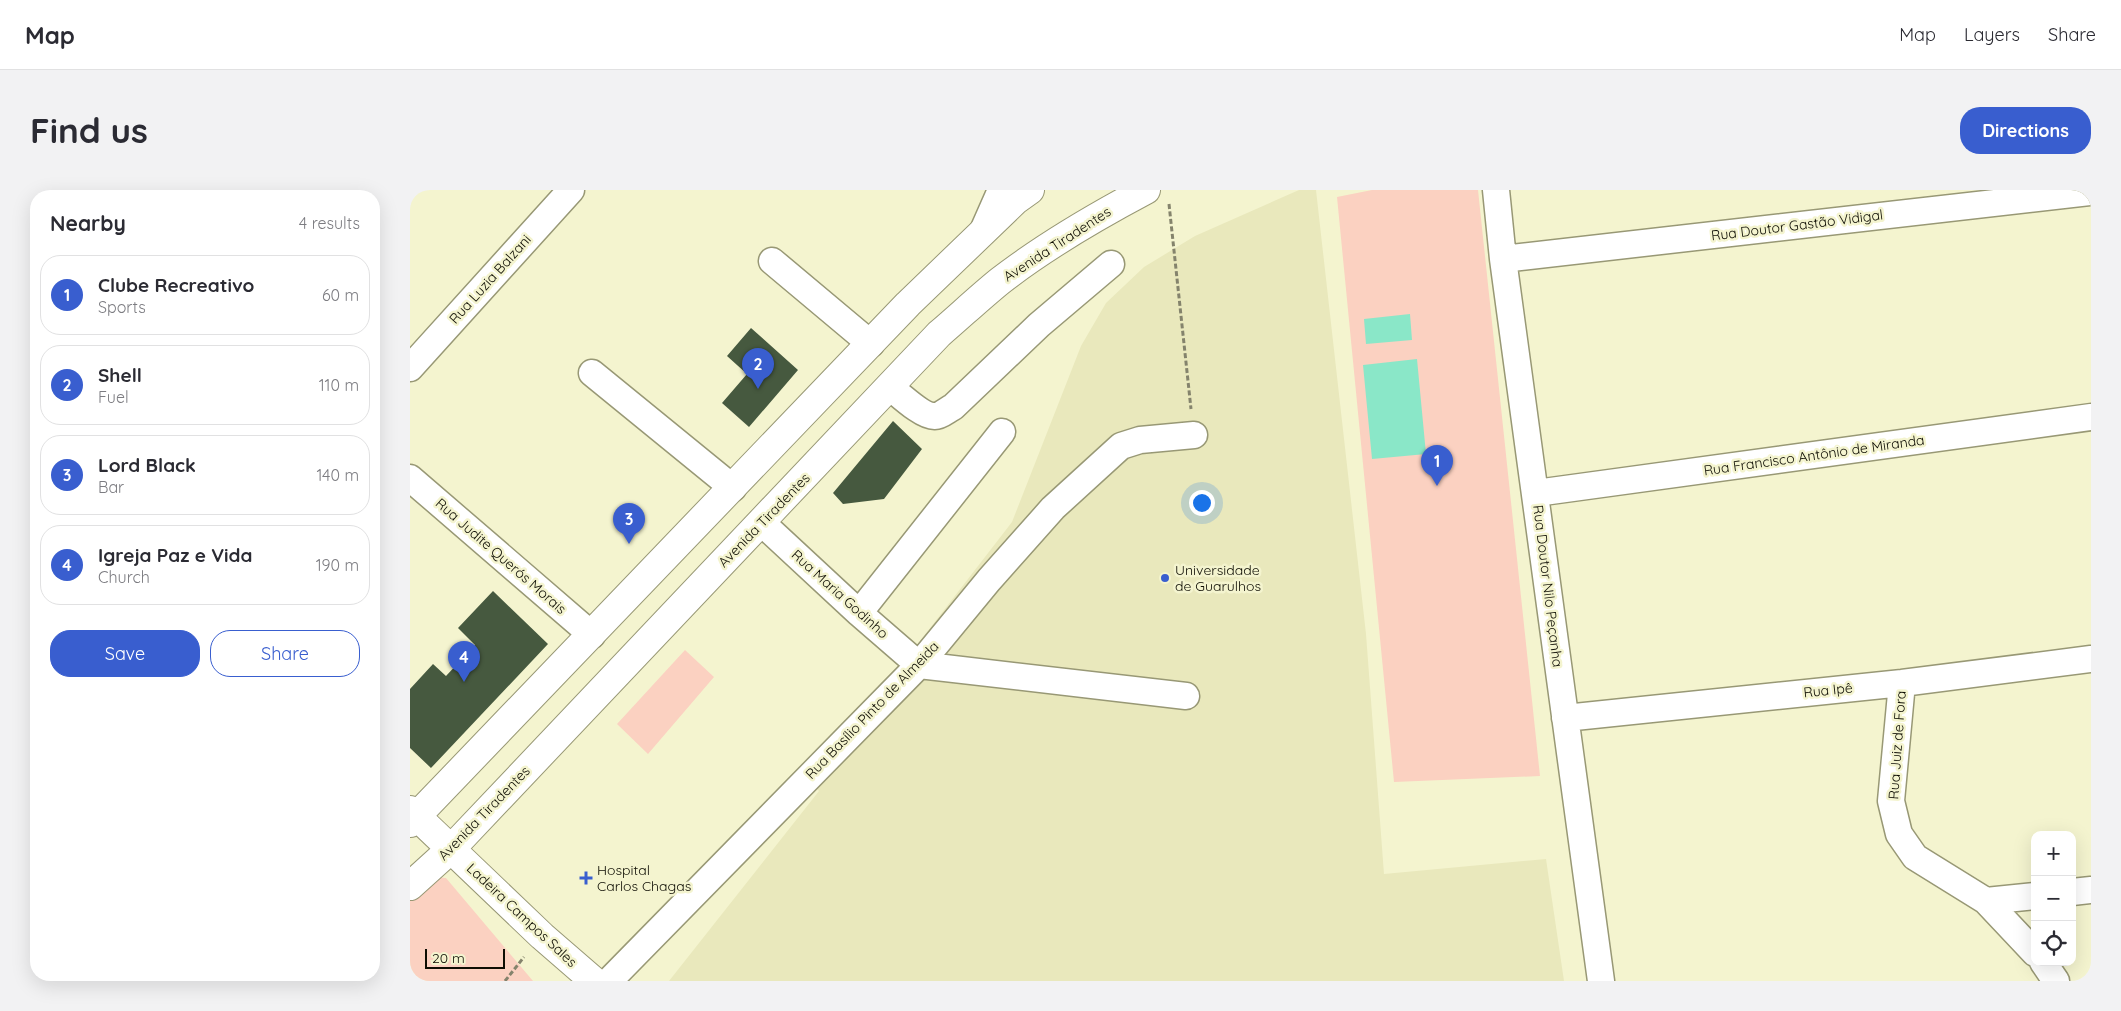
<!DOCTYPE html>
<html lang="en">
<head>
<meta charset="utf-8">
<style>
	:root { --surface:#fff; --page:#f2f2f3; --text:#2b2b33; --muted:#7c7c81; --line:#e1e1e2; --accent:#395ecf }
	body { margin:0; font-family:Quicksand,sans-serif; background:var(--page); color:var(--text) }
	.controls { position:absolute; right:15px; bottom:15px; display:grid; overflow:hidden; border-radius:10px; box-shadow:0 5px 20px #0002 }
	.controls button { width:45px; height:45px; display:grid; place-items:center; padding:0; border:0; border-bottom:1px solid var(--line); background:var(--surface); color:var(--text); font:25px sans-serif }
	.scale { position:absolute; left:15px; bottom:12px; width:80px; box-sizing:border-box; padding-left:5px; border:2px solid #0e0d03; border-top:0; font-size:14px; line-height:18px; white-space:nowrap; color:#0e0d03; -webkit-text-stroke:4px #f4f4cf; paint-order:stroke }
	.you { position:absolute; left:791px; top:312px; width:18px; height:18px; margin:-12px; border:4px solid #fff; border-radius:50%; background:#1a73e8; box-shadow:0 0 0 8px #1a73e833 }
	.badge { display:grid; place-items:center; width:32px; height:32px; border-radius:50%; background:var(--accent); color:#fff; font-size:16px; font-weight:700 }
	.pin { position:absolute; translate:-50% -41px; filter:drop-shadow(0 1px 2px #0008) }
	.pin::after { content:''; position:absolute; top:26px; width:18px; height:15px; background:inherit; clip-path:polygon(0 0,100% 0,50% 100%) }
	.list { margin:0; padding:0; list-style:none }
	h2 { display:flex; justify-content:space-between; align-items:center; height:65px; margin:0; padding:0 20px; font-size:21px }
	h2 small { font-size:16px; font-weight:400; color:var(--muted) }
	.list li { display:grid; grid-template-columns:32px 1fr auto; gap:15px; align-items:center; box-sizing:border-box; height:80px; margin:0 10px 10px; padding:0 10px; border:1px solid var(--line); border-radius:20px }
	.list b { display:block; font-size:19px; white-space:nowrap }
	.list p { margin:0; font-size:16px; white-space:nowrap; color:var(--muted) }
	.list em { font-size:16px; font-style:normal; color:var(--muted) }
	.actions { display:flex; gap:10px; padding:15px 20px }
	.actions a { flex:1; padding:11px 0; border:1px solid var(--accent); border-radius:20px; text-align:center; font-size:18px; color:var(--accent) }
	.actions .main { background:var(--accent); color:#fff }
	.icon { flex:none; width:28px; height:28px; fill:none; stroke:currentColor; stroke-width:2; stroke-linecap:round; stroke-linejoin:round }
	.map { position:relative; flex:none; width:1681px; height:791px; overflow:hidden; border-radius:20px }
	header { display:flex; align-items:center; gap:30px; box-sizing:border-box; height:70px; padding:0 25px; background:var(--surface); border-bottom:1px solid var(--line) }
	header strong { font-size:24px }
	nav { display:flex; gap:28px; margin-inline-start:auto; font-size:18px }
	.intro { display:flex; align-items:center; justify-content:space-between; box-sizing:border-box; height:120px; padding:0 30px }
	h1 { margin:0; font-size:35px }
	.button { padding:12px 22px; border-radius:20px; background:var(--accent); color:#fff; font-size:18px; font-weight:700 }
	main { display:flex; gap:30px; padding:0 30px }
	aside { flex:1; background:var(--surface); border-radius:20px; box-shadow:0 5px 20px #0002 }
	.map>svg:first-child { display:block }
	.built { fill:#e9e8bc }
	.green { fill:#fbd1c1 }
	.water { fill:#8ae7c8 }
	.building { fill:#46593f }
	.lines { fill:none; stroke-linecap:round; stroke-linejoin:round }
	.minor-casing { stroke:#989875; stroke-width:29 }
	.major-casing { stroke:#989875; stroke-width:30 }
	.path { stroke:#84836c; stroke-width:3; stroke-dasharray:5 2.5; stroke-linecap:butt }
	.minor { stroke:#fff; stroke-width:26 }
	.major { stroke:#fff; stroke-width:28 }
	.poi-dot { fill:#395ecf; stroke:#f4f4cf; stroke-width:2 }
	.labels { text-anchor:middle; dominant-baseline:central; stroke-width:5; stroke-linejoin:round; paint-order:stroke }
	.street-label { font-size:14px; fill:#0e0d03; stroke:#f4f4cf }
	.poi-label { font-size:14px; fill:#0e0d03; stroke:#f4f4cf; text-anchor:start }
</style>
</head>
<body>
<header>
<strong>Map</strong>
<nav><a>Map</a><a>Layers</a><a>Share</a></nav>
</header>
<div class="intro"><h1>Find us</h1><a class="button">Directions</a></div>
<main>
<aside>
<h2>Nearby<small>4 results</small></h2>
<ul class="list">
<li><span class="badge">1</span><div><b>Clube Recreativo</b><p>Sports</p></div><em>60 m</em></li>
<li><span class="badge">2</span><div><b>Shell</b><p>Fuel</p></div><em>110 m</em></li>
<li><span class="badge">3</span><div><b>Lord Black</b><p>Bar</p></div><em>140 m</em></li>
<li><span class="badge">4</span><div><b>Igreja Paz e Vida</b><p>Church</p></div><em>190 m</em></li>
</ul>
<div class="actions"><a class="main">Save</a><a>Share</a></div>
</aside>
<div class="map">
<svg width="1681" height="791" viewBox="0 0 1681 791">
	<rect width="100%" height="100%" fill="#f4f4cf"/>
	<!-- built -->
	<path class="built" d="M889 0H906L956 444 974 684 1136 669 1154 791H259L409 601 395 586 500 464 602 332 671 156 696 113 734 77 785 46Z"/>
	<!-- green -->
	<path class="green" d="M962 0H1068L1130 586 984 592 927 7Z
		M275 460 304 487 238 564 207 534Z
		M11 686 36 688 123 791H0V699Z"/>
	<!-- water -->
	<path class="water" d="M1000 124 1002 150 956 154 954 129Z
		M1007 169 1016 264 962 269 953 175Z"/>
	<!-- building -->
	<path class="building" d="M341 138 388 180 339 237 312 213 337 184 317 166Z
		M483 231 512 259 474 309 433 314 423 303Z
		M83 401 138 454 21 578 0 558V499L23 474 36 486 65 455 48 438Z"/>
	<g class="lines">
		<defs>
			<path id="minor" d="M1086 0 1093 69 1191 791
				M572 43 591 0
				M1093 69 1681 2
				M362 71 461 154
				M0 178 161 0
				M182 183 323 298
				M480 197C490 205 513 227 525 226 531 226 537 220 543 217L629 135 701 74
				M0 288 182 445
				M1126 303 1681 227
				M352 333 449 423 509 475
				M449 423 592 242
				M509 475 776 506
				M1492 493 1481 611 1489 644 1505 667 1576 711 1625 763
				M1155 528 1492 493 1681 469
				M1662 702 1681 700
				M1576 711 1625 706
				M1633 772 1646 791
				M199 791 509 475 579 390 643 318 711 256 730 250 784 245"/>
			<path id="major" d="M0 620 132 746 184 791
				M0 633 498 114 606 10 620 0
				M0 696 41 659 529 144C549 127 569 108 590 91 635 56 685 27 736 0"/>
		</defs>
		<!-- minor casing -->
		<use href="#minor" class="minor-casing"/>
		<!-- major casing -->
		<use href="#major" class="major-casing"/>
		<!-- path -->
		<path class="path" d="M759 14 781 219
			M95 791 114 767"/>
		<!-- minor -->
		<use href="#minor" class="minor"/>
		<!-- major -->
		<use href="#major" class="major"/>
	</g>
	<!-- markers -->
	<g class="poi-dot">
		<circle cx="755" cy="388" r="5"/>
		<path d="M173.5 680.5h5v5h5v5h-5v5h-5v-5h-5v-5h5z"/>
	</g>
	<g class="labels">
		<!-- street labels -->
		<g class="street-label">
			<text transform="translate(1387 35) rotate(-7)">Rua Doutor Gastão Vidigal</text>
			<text transform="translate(647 54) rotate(-33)">Avenida Tiradentes</text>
			<text transform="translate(80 89) rotate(-48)">Rua Luzia Balzani</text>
			<text transform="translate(1404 265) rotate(-8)">Rua Francisco Antônio de Miranda</text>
			<text transform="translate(354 330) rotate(-46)">Avenida Tiradentes</text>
			<text transform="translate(91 366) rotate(41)">Rua Judite Querós Morais</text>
			<text transform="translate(1138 396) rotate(83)">Rua Doutor Nilo Peçanha</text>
			<text transform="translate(430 404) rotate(42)">Rua Maria Godinho</text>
			<text transform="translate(1418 500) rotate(-6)">Rua Ipê</text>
			<text transform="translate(462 520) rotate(-46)">Rua Basílio Pinto de Almeida</text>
			<text transform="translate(1487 555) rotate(-86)">Rua Juiz de Fora</text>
			<text transform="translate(74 623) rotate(-46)">Avenida Tiradentes</text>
			<text transform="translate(112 725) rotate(43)">Ladeira Campos Sales</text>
		</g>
		<!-- poi labels -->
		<g class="poi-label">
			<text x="765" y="380">Universidade<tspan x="765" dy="16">de Guarulhos</tspan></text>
			<text x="187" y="680">Hospital<tspan x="187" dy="16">Carlos Chagas</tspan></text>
		</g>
	</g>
</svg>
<div class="controls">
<button>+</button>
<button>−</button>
<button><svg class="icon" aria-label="locate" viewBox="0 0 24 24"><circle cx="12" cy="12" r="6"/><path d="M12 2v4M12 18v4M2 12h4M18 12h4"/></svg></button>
</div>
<div class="scale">20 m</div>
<div class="you"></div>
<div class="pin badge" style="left:1027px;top:296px">1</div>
<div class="pin badge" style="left:348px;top:199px">2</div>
<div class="pin badge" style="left:219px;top:354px">3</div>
<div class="pin badge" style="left:54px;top:492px">4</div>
</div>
</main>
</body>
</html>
